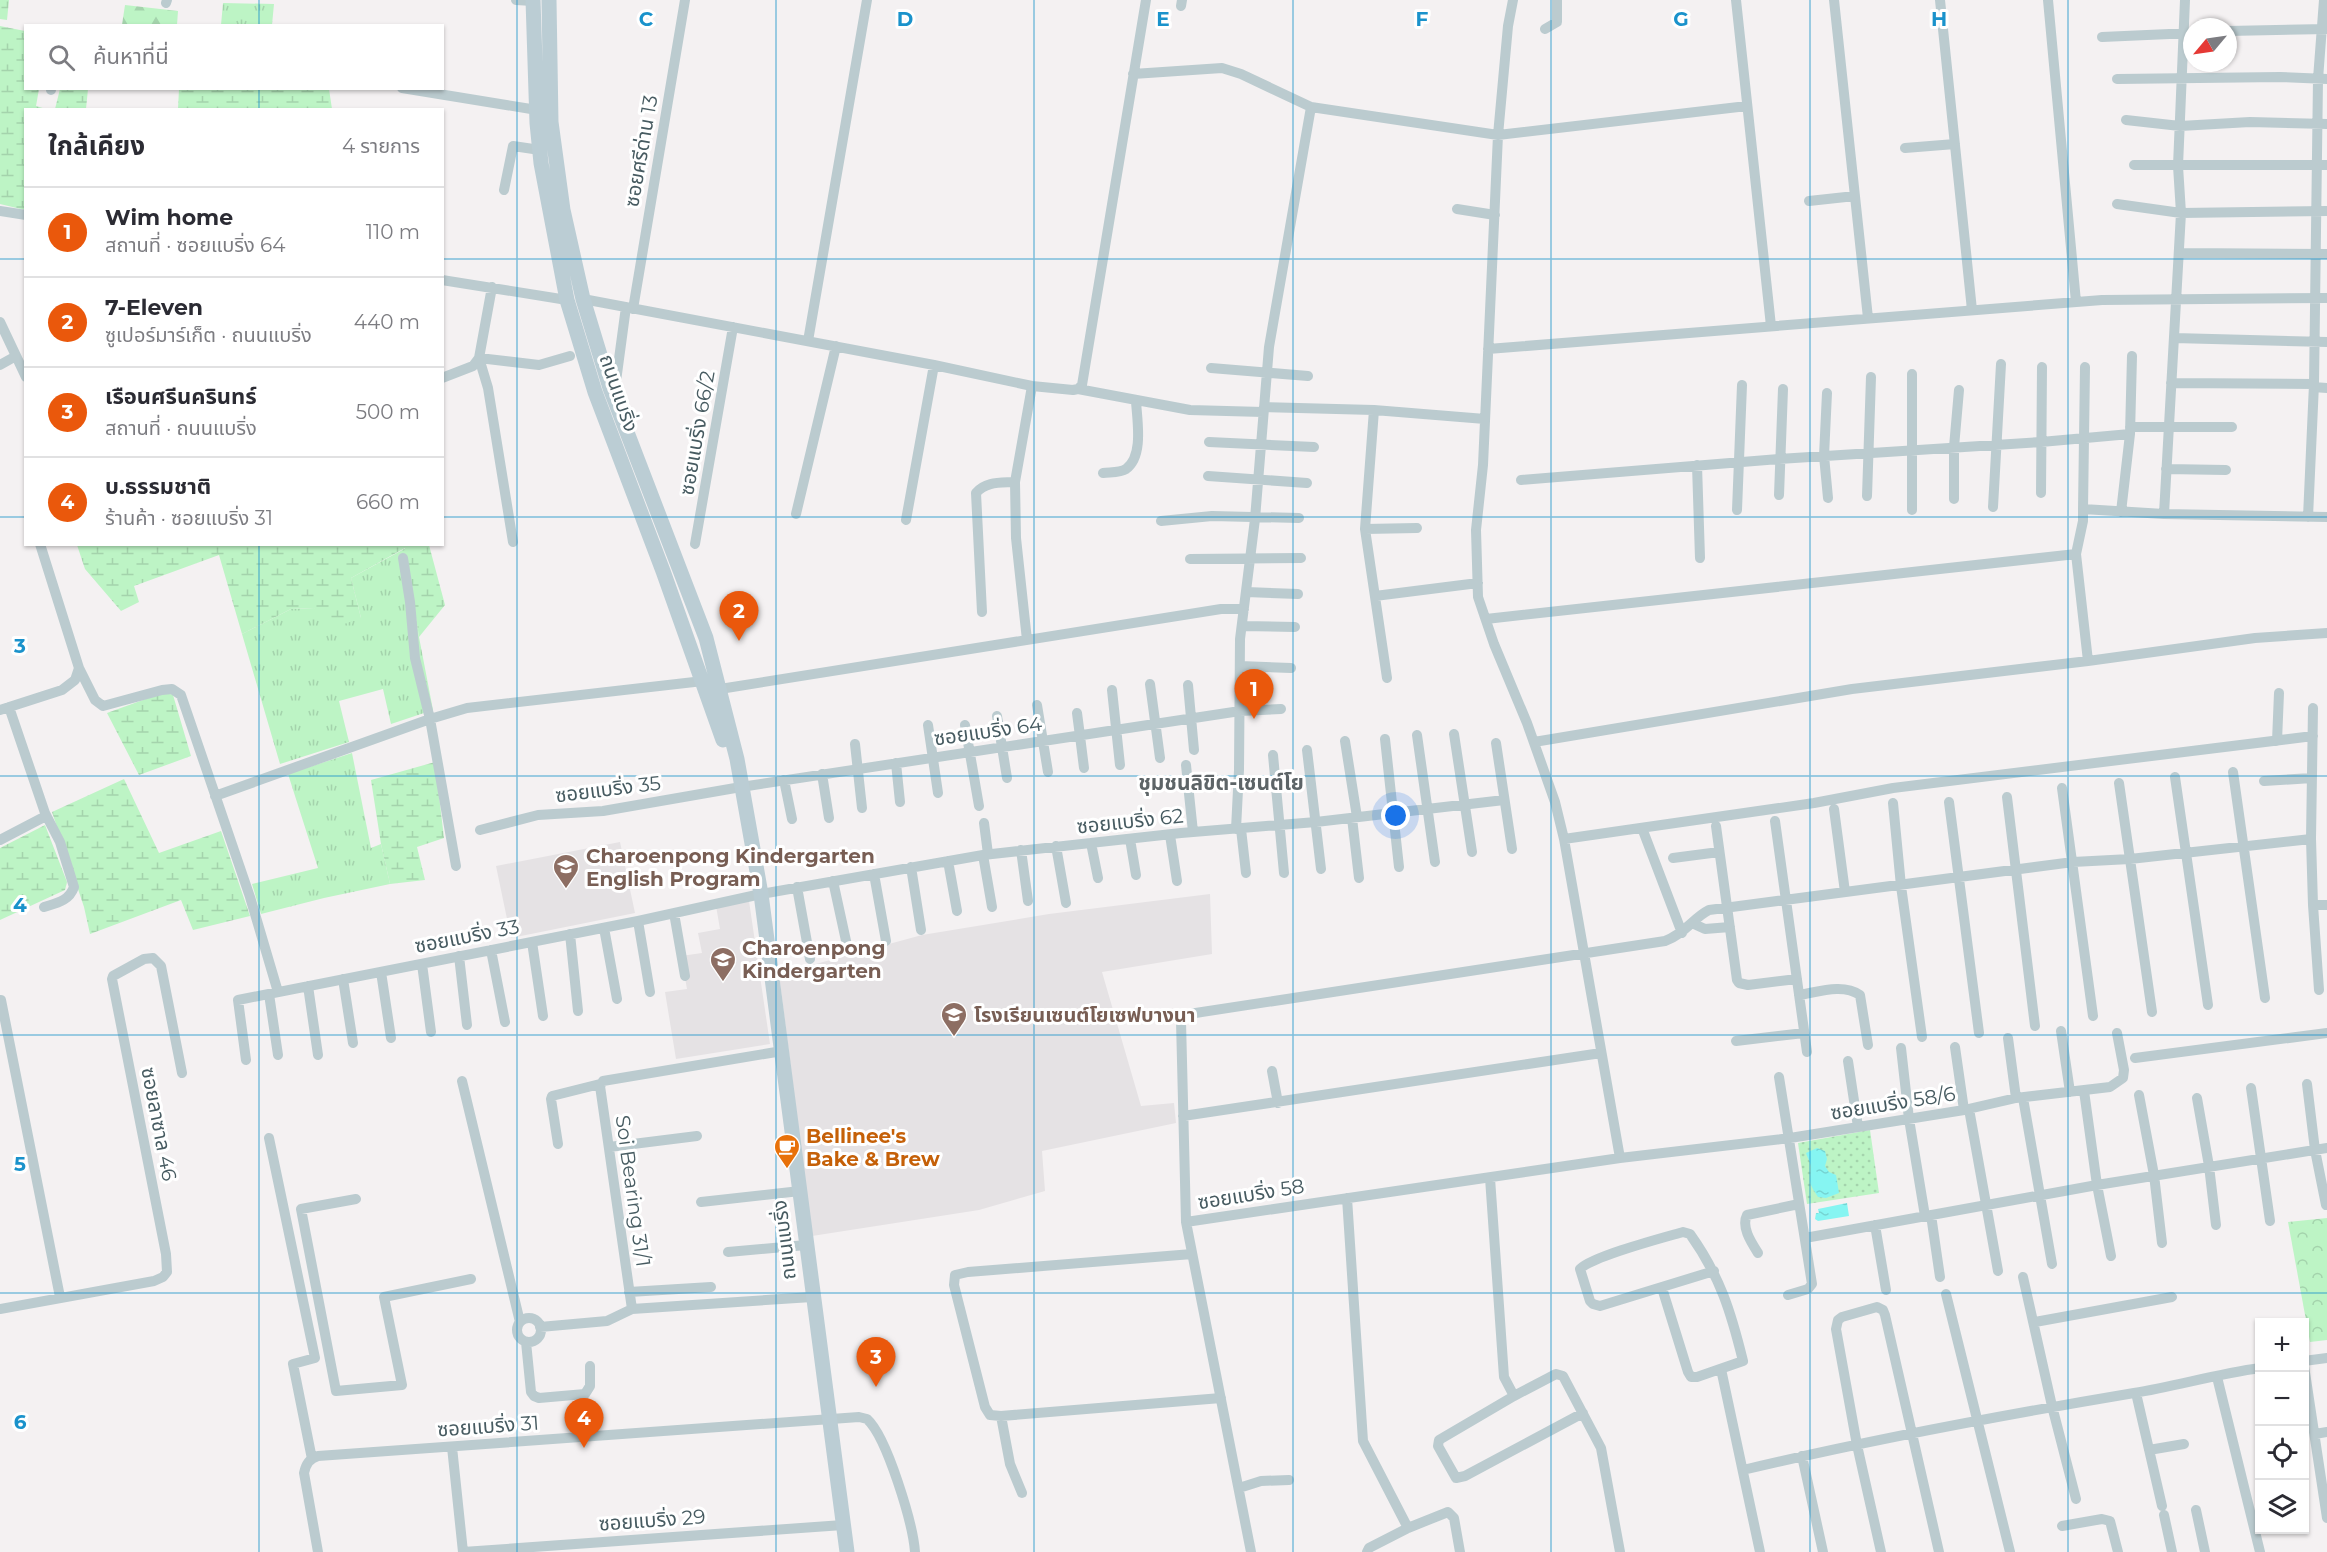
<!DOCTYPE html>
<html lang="th">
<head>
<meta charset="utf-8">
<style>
	:root { --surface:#fff; --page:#f2f2f3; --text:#2b2b33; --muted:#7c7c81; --line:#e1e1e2; --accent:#ea580c }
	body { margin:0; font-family:Montserrat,"Noto Sans Thai",sans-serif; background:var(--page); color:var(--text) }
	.controls { position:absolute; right:18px; bottom:18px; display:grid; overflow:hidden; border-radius:0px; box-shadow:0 2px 4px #0004 }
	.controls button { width:54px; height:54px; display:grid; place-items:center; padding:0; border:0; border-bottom:2px solid var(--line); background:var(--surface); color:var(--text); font:30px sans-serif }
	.compass { position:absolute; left:2183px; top:18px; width:54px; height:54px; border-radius:50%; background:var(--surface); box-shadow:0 2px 4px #0004; rotate:241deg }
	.you { position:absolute; left:1396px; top:816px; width:21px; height:21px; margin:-15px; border:4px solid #fff; border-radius:50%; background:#1a73e8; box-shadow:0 0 0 9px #1a73e833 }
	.badge { display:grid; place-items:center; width:39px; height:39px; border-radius:50%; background:var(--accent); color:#fff; font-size:20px; font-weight:700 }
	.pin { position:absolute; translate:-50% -50px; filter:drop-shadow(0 2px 3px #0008) }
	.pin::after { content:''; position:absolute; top:32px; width:21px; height:18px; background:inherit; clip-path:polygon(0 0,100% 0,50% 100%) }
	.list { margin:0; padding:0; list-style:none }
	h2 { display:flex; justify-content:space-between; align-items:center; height:78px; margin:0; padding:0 24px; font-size:26px }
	h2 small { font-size:20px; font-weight:400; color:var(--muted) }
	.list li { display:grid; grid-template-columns:39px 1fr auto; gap:18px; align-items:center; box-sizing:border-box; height:90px; padding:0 24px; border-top:2px solid var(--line) }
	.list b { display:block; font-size:22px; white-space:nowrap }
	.list p { margin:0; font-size:20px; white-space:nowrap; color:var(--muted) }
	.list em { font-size:20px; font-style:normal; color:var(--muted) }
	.icon { flex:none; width:33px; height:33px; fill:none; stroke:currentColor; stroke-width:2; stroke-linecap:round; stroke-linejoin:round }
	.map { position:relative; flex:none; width:2327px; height:1552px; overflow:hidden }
	.search { position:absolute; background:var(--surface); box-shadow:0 2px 4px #0004; left:24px; top:24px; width:420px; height:66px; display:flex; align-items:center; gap:15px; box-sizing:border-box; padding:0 21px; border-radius:0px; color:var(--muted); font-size:22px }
	.panel { position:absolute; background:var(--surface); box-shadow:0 2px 4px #0004; left:24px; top:108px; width:420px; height:438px; border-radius:0px }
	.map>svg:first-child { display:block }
	.education { fill:#e5e2e4 }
	.grass { fill:url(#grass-tufts) }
	.forest { fill:url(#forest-firs) }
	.wetland { fill:url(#wetland-marsh) }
	.park { fill:url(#park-crowns) }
	.garden { fill:url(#garden-dots) }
	.water { fill:url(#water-ripples) }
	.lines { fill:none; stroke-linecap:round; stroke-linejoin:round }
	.street { stroke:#bbcbcf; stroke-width:10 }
	.secondary { stroke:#bbcdd4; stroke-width:15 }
	.grid { fill:none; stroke:#1a92cb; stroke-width:1.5; stroke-opacity:0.55 }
	.labels { text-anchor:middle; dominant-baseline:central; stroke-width:6; stroke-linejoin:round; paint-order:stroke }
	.street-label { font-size:20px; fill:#475b61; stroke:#fff }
	.education-label { font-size:20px; font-weight:bold; fill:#785e54; stroke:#fff; text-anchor:start }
	.food-label { font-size:20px; font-weight:bold; fill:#c56008; stroke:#fff; text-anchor:start }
	.neighbourhood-label { font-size:21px; font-weight:bold; fill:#5d6467; stroke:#fff }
	.grid-label { font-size:20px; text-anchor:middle; font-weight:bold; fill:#1a92cb; stroke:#fff; stroke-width:6; stroke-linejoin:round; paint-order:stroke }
</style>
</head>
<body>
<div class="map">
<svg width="2327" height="1552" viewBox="0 0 2327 1552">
	<defs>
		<pattern id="grass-tufts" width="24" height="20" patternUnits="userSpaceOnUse" patternTransform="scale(1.5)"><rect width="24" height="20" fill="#bdf4c5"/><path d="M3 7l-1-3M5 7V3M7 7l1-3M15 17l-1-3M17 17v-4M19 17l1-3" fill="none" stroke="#a4d3ac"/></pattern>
		<pattern id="forest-firs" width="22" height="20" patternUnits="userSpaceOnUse" patternTransform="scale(1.5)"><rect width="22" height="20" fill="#bdf4c5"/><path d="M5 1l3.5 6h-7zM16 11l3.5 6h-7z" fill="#a4d3ac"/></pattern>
		<pattern id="wetland-marsh" width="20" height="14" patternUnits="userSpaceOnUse" patternTransform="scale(1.5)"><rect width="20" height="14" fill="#bdf4c5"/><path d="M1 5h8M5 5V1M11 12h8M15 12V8" fill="none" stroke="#a4d3ac"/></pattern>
		<pattern id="park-crowns" width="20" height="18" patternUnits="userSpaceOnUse" patternTransform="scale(1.5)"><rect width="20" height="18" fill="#bdf4c5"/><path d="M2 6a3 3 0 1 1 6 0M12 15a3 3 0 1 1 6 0" fill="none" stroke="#a4d3ac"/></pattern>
		<pattern id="garden-dots" width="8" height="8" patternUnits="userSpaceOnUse" patternTransform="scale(1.5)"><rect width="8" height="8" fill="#bdf4c5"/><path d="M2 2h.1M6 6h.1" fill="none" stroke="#a4d3ac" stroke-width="1.8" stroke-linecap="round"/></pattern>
		<pattern id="water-ripples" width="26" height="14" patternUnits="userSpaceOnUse" patternTransform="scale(1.5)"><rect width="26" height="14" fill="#86f5f2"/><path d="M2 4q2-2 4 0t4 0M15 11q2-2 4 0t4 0" fill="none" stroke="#75d4d2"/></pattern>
	</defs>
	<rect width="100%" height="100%" fill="#f4f1f2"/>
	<!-- education -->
	<path class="education" d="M620 842 635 913 511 938 496 866Z
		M1210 894 1212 954 1102 972 1141 1106 1174 1103 1176 1123 1042 1151 1045 1191 979 1210 812 1236 779 974 922 935 1049 914Z
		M749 901 770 1044 676 1059 665 992 687 989 681 956 702 953 698 933 720 929 716 906Z"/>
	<!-- grass -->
	<path class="grass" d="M223 3 274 4 272 25H221Z
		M406 548 419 637 433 710 391 724 383 689 339 701 349 742 280 764 242 634 291 609 314 608 361 618 351 578Z
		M352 753 371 848 381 844 390 884 324 898 261 914 252 884 318 868 288 774Z"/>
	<!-- forest -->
	<path class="forest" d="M125 5 178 11 177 25H122Z"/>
	<!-- wetland -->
	<path class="wetland" d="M0 0H9L7 20 0 19Z
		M0 26 25 31 26 88 39 89 36 106 46 109 26 110 25 210 0 204Z
		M60 89H88L86 109H55Z
		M179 89H329L332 109H178Z
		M77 545H429L445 605 419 637 405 548 351 578 361 618 333 628 314 608 291 609 242 634 219 555 134 586 139 602 121 611 85 569Z
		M165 692 173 695 191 756 139 775 107 713Z
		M435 762 444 838 417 847 425 880 390 884 381 844 371 780Z
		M124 779 159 853 221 831 250 916 193 930 181 900 90 934 84 907 52 812Z
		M45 825 67 882 65 890 0 920V848Z"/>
	<!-- park -->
	<path class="park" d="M2327 1218V1340L2310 1342 2288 1222Z"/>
	<!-- garden -->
	<path class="garden" d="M1870 1130 1879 1193 1807 1204 1798 1143Z"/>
	<!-- water -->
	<path class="water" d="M1817 1148 1825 1151 1827 1159 1825 1166 1829 1172 1836 1175 1839 1193 1826 1198 1818 1197C1807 1180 1811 1184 1811 1167 1811 1163 1807 1157 1806 1153Z
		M1847 1203 1849 1216 1818 1221 1815 1219 1816 1213H1819L1818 1209Z"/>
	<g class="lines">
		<!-- street -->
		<path class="street" d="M516 0 533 1
			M1513 0 1508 26 1498 135 1483 465 1476 530 1478 597 1494 644 1527 723 1555 802 1564 839 1620 1158
			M1736 0 1771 326
			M1834 0 1868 318
			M1940 0 1972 310
			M2048 0 2076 302
			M166 3 167 0
			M1181 6 1182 0
			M1545 29 1557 22V0
			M2228 31 2327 29
			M2102 37 2192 33
			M1133 74 1222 68 1241 74 1311 107 1498 135 1747 106
			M2117 79 2280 77 2327 79
			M402 88 537 110
			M51 90V88
			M2126 120 2180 126 2250 122 2327 124
			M1905 148 1955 144
			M2134 165H2327
			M504 190 513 146 540 150
			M1809 201 1855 196
			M2117 204 2181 213 2327 211
			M1457 209 1495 215
			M0 211 26 215
			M2179 253 2327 254
			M442 280 567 300
			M583 299 934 365 1032 386 1073 390 1078 389 1190 410 1263 412
			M633 309 685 0
			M0 322 26 377
			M2174 338 2327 342
			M808 341 867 0
			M1488 349 2102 300 2327 298
			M0 365 16 356
			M1211 368 1308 376
			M442 378 473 366 479 358 492 287
			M2171 383 2314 384
			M2313 387 2327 388
			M1078 389 1082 385 1146 0
			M1827 393 1824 456 1828 498
			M614 396 626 307
			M1264 407 1374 410 1485 419
			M1374 410 1365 529 1387 678
			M2130 427H2232
			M1209 442 1314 447
			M1697 465 1700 558
			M2166 469 2226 470
			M1103 473C1110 472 1120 473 1126 469 1144 456 1137 420 1136 401
			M1208 476 1307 483
			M1521 480 1779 459 2041 442 2130 434
			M2041 493 2042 367
			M1779 495 1783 389
			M1867 496 1871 377
			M1954 499V447L1959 390
			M1993 507 2001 364
			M2083 509 2085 367
			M1737 510 1742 385
			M1912 510V374
			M2121 512 2130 434 2132 356
			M796 514 836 346
			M2164 514 2181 213 2178 166 2185 0
			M2308 517 2314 384 2318 79 2324 0
			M906 520 934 365
			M1161 521 1212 516 1299 518
			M1365 529 1417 528
			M513 542 488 388 479 358 539 365 570 356
			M695 544 733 327
			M403 558 410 602 415 658 430 719 456 866
			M1190 559 1301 558
			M1246 592 1298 594
			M1375 596 1478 583
			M982 612 976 493C986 481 1001 483 1015 482
			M1486 619 2076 554
			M1242 626 1295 627
			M1027 640 1016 538 1015 482 1032 386
			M2088 661 2076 554 2083 521V509L2164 514 2327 517
			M1240 666 1291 668
			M79 668 95 700 103 706 162 690 172 689 181 695 250 897 278 992
			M1150 684 1160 758
			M1188 685 1194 750
			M720 689 1221 609H1244
			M1112 690 1120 765
			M1037 705 1048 772
			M0 710 62 690 75 680 79 668 40 544
			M1077 713 1080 736
			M997 716 1007 778
			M928 725 938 793
			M965 725 979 806
			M1454 734 1472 852
			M1417 735 1435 862
			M1080 736 1084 768
			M1385 739 1399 867
			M1345 741 1357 817
			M2277 741 2279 693
			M1534 742 1852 689 2088 661 2255 638 2327 633
			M1496 743 1512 849
			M855 744 862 808
			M1307 750 1321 869
			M1273 755 1284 873
			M896 763 900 802
			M1186 765 1193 832
			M2233 772 2265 998
			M822 774 829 818
			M2175 777 2208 1005
			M784 780 792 819
			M2264 781 2312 778
			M2119 783 2152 1012
			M2062 788 2093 1016
			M215 796 430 719 467 708 703 681
			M2007 797 2035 1026
			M1949 802 1979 1033
			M1893 803 1901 886 1922 1037
			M1834 809 1845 892
			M1352 818 1359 878
			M1775 821 1807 1052
			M984 823 988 854
			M1716 826 1737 980 1739 983 1748 985 1797 979
			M1642 828 1682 933
			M1236 829 1239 770 1240 639 1255 519 1269 347 1311 107
			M1241 829 1246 873
			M480 830 538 815 603 811 741 787 1240 711 1281 709
			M1170 835 1177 881
			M1130 839 1136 875
			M1564 839 1814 803 1893 788 2313 736
			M2311 839 2313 708
			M0 840 44 817 45 813 9 707
			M1091 843 1098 878
			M1056 846 1066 903
			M1021 850 1028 901
			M983 855 992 907
			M1673 858 1719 852
			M948 861 957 911
			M911 867 921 930
			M874 874 886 941
			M833 881 848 950
			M797 887 810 959
			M2313 905H2327
			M44 907C57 903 69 901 74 887L60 842 45 813
			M674 913 685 976
			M638 921 650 992
			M1694 924 1705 929 1730 927
			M604 928 617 999
			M570 934 578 1011
			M532 942 543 1016
			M491 950 505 1022
			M459 956 467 1025
			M422 964 431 1032
			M381 972 391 1038
			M343 979 353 1043
			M308 986 318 1055
			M269 994 278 1055
			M1799 995C1818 992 1843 983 1860 995L1868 1045
			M1 1000 60 1297
			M2061 1031 2070 1092
			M2008 1038 2016 1098
			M1736 1041 1804 1033
			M1955 1047 1964 1110
			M1901 1048 1909 1119 1925 1216
			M782 1051 603 1081 600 1086 632 1309 812 1297
			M2135 1058 2327 1033
			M246 1060 238 1000 638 921 761 894 983 855 1181 833 1316 822 1504 800
			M1848 1061 1858 1127
			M1272 1071 1278 1103
			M1779 1077 1812 1284 1808 1289 1788 1295
			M462 1081 520 1322
			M2307 1084 2315 1150 2326 1205
			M2251 1088 2270 1221
			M2084 1091 2097 1185 2111 1256
			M2139 1095 2154 1175 2162 1243
			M2023 1098 2052 1264
			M2197 1098 2209 1166 2216 1225
			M1969 1109 1998 1271
			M1183 1116 1601 1053
			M269 1138 315 1358 293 1364 312 1459
			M558 1144 551 1099 552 1096 600 1084
			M609 1147 697 1136
			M1490 1178 1504 1377 1514 1396 1556 1374 1563 1376 1601 1448 1620 1552
			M1347 1198 1363 1441 1408 1528 1448 1512 1454 1518 1460 1552
			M356 1199 301 1209 336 1391 402 1385 384 1297 471 1279
			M701 1202 800 1191
			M1931 1215 1940 1277
			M1186 1222 1181 1021 1189 1014 1665 941C1686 933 1693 918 1709 910L2073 862 2130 859 2311 839 2313 905 2319 990
			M1875 1225 1886 1290
			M1805 1238 2097 1185 2327 1148
			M728 1252 806 1245
			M1758 1253C1751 1242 1741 1227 1747 1215L1799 1204
			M1192 1254 968 1272 955 1275 954 1285 985 1407 990 1415 1001 1416 1221 1398
			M2023 1277 2052 1406 2076 1499
			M1662 1288 1688 1372 1691 1377H1697L1743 1361C1731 1312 1720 1276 1690 1234L1683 1232C1662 1238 1593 1256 1580 1269L1590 1301 1593 1304 1600 1306 1714 1271
			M629 1292 711 1287
			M1946 1294 2010 1552
			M0 1309 154 1281 163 1277 167 1272 166 1254 112 979 113 976 144 959 153 958 161 966 182 1073
			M517 1330a12 12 0 1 1 24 0a12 12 0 1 1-24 0Z
			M2035 1322 2172 1297
			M540 1327 607 1321 632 1309
			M526 1342 531 1392 534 1396 539 1398 585 1394 590 1386V1366
			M2304 1361 2327 1358
			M2304 1366 2327 1518
			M1721 1369 1760 1552
			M2217 1377 2260 1552
			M2136 1393 2162 1506
			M1514 1396 1439 1440 1438 1446 1456 1478 1465 1476 1583 1413
			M1001 1416 1010 1464 1022 1493
			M2315 1434 2327 1432
			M452 1447 463 1552
			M2149 1450 2184 1444
			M1802 1456 1823 1552
			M1743 1470C1873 1439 2003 1415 2134 1393 2176 1386 2217 1374 2260 1368
			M1239 1488 1261 1481 1289 1480
			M2196 1510 2205 1552
			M2164 1515 2172 1552
			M2062 1526 2102 1519 2110 1521 2118 1552
			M318 1552 304 1473C306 1464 309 1459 318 1456L859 1417 867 1419C887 1437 913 1524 915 1552
			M463 1552 843 1525
			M1251 1552 1186 1222 1620 1158 1790 1138 1964 1110 2016 1098 2110 1087 2123 1078 2124 1070 2117 1033
			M1367 1552 1369 1548 1408 1528
			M1881 1552 1857 1445 1836 1329 1838 1320 1842 1317 1877 1307 1883 1310 1885 1315 1939 1552"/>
		<!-- secondary -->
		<path class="secondary" d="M533 0 537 123 541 163 567 300 595 392 663 571 723 740
			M549 0 551 122 563 210 583 299 610 388 706 638 737 759 761 894 847 1552"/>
	</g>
	<!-- grid -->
	<path class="grid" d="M259 0V26M517 0V1552M776 0V1552M1034 0V1552M1293 0V1552M1551 0V1552M1810 0V1552M2068 0V1552M259 88V110M0 259H26M442 259H2327M0 517H26M442 517H2327M259 544V1552M0 776H2327M0 1035H2327M0 1293H2327"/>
	<!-- icons -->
	<defs>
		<symbol id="school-pin" viewBox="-11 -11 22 30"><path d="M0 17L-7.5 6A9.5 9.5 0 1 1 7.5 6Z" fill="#8d6e63" stroke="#fff"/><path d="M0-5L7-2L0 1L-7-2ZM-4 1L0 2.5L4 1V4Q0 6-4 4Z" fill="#fff"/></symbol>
		<symbol id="cafe-pin" viewBox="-11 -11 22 30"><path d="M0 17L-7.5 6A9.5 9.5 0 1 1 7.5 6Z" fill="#e8710a" stroke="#fff"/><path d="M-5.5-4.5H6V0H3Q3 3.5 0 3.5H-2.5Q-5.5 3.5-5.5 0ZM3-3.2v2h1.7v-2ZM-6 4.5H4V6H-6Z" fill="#fff"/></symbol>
	</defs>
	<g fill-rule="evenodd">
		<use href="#school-pin" x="551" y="852" width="30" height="40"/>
		<use href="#school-pin" x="708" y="945" width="30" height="40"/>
		<use href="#school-pin" x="939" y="1000" width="30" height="40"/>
		<use href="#cafe-pin" x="772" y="1132" width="30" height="40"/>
	</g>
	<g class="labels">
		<!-- street labels -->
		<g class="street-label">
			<text transform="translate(641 151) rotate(-80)">ซอยศรีด่าน 13</text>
			<text transform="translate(619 393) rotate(71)">ถนนแบริ่ง</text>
			<text transform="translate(697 433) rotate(-80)">ซอยแบริ่ง 66/2</text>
			<text transform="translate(988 731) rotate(-8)">ซอยแบริ่ง 64</text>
			<text transform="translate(608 789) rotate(-7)">ซอยแบริ่ง 35</text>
			<text transform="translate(1130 821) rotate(-6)">ซอยแบริ่ง 62</text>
			<text transform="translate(467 936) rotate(-11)">ซอยแบริ่ง 33</text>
			<text transform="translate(1893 1103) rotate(-9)">ซอยแบริ่ง 58/6</text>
			<text transform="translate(159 1124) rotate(79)">ซอยลาซาล 46</text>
			<text transform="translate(633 1191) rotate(82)">Soi Bearing 31/1</text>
			<text transform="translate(1251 1194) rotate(-9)">ซอยแบริ่ง 58</text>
			<text transform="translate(784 1240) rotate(-97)">ถนนแบริ่ง</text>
			<text transform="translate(488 1426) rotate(-4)">ซอยแบริ่ง 31</text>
			<text transform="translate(652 1520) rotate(-4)">ซอยแบริ่ง 29</text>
		</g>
		<!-- education labels -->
		<g class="education-label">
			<text x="586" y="856">Charoenpong Kindergarten<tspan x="586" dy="23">English Program</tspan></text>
			<text x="742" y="948">Charoenpong<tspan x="742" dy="23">Kindergarten</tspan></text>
			<text x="974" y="1015">โรงเรียนเซนต์โยเซฟบางนา</text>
		</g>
		<!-- food labels -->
		<g class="food-label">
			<text x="806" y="1136">Bellinee's<tspan x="806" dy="23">Bake &amp; Brew</tspan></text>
		</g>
		<!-- neighbourhood labels -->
		<g class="neighbourhood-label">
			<text x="1221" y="782">ชุมชนลิขิต-เซนต์โย</text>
		</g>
	</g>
	<g class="grid-label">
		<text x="646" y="26">C</text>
		<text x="905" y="26">D</text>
		<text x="1163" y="26">E</text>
		<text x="1422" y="26">F</text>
		<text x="1681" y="26">G</text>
		<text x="1939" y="26">H</text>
		<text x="20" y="653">3</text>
		<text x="20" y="912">4</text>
		<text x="20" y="1171">5</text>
		<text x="20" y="1429">6</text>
	</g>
</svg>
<div class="controls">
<button>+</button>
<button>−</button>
<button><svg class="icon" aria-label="locate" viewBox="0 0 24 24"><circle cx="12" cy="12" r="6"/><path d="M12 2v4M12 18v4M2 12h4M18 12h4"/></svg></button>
<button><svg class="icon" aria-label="layers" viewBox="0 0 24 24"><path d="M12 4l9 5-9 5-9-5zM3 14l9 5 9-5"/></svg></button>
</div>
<svg class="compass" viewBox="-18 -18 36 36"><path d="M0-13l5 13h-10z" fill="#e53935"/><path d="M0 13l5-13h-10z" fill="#7c7c81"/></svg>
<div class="you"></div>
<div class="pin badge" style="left:1254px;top:719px">1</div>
<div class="pin badge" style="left:739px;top:641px">2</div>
<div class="pin badge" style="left:876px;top:1387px">3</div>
<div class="pin badge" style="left:584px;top:1448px">4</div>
<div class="search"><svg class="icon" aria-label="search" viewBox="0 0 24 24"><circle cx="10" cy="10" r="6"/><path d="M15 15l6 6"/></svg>ค้นหาที่นี่</div>
<section class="panel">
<h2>ใกล้เคียง<small>4 รายการ</small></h2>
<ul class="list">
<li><span class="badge">1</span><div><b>Wim home</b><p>สถานที่ · ซอยแบริ่ง 64</p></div><em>110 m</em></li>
<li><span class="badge">2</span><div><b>7-Eleven</b><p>ซูเปอร์มาร์เก็ต · ถนนแบริ่ง</p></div><em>440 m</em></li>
<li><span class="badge">3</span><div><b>เรือนศรีนครินทร์</b><p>สถานที่ · ถนนแบริ่ง</p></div><em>500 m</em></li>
<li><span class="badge">4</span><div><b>บ.ธรรมชาติ</b><p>ร้านค้า · ซอยแบริ่ง 31</p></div><em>660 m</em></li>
</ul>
</section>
</div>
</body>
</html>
